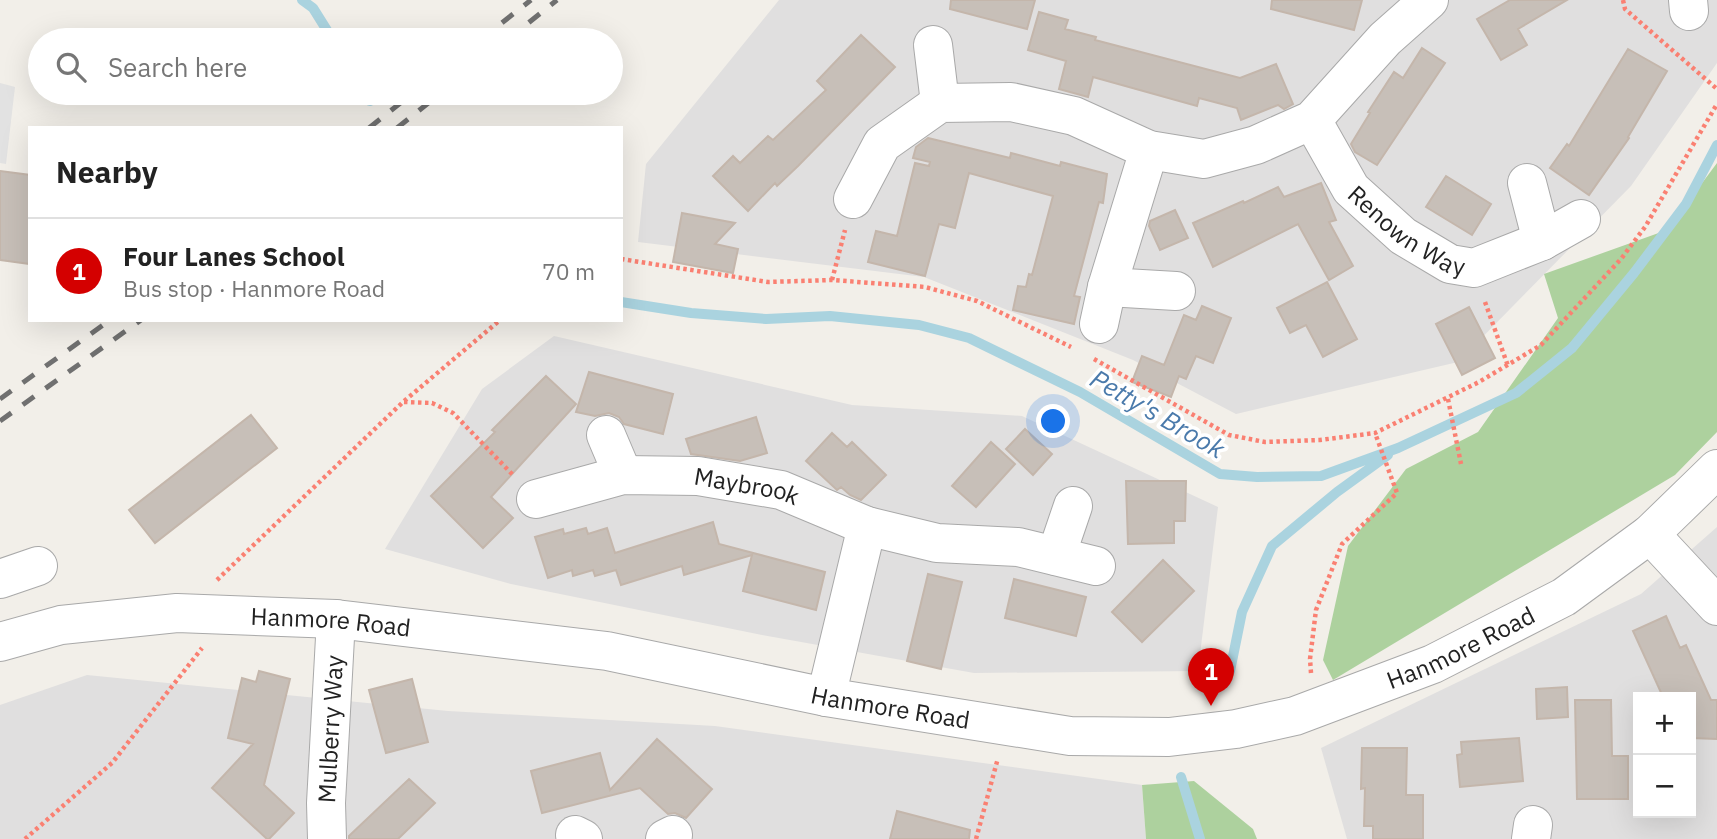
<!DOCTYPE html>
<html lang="en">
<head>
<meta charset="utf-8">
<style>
	:root { --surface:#fff; --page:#f6f6f6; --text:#222; --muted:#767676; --line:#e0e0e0; --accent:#d40000 }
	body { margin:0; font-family:"IBM Plex Sans",sans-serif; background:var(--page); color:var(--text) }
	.controls { position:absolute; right:21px; bottom:21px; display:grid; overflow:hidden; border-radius:0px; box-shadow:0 7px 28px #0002 }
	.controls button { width:63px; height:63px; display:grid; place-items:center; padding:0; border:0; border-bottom:2px solid var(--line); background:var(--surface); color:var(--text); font:35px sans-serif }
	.you { position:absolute; left:1054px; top:422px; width:24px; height:24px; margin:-18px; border:5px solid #fff; border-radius:50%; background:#1a73e8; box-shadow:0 0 0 10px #1a73e833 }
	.badge { display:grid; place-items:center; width:46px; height:46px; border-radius:50%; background:var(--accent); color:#fff; font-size:23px; font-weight:700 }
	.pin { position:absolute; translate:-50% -58px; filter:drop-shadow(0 2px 4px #0008) }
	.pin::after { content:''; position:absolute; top:37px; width:24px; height:21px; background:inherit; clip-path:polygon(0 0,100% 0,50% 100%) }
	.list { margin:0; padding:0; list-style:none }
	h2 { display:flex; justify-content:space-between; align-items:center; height:91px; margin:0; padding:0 28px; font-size:30px }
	h2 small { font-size:23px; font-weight:400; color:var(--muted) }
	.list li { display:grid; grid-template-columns:46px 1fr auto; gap:21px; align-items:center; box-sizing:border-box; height:105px; padding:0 28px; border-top:2px solid var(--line) }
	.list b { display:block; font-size:26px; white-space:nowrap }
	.list p { margin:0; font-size:23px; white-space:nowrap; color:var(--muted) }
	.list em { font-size:23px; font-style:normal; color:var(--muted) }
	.icon { flex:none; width:38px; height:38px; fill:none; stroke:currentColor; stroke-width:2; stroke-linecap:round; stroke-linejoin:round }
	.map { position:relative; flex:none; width:1717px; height:839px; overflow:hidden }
	.search { position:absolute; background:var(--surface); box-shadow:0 7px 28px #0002; left:28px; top:28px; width:595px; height:77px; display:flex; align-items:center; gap:18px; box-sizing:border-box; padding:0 24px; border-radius:38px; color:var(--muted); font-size:26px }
	.panel { position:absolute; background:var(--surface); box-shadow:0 7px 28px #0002; left:28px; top:126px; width:595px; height:196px; border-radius:0px }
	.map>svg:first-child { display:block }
	.residential { fill:#e0dfdf; fill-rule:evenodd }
	.forest { fill:#add19e }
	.parking { fill:#e2e2e2 }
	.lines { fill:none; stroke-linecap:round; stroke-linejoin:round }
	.stream { stroke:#aad3df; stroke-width:10 }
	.building { fill:#c7bfb8; stroke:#c4b6ab; stroke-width:2 }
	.minor-casing { stroke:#a9a9a9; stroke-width:40 }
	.path { stroke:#fa8072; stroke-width:4.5; stroke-dasharray:3.5 3.5; stroke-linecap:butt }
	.minor { stroke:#fff; stroke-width:38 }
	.rail { stroke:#707070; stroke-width:5; stroke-dasharray:14 14; stroke-linecap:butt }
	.labels { text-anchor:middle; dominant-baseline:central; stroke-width:7; stroke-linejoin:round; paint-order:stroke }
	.street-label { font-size:24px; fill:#222; stroke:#fff }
	.water-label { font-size:26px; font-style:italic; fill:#4a7aab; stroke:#fff }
</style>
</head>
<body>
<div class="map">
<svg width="1717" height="839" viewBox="0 0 1717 839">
	<rect width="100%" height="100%" fill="#f2efe9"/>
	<!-- residential -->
	<path class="residential" d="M779 0H1717V63L1631 186 1458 362 1236 414 1133 360 924 277 638 242 646 164Z
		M554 336 852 405 1022 416 1218 507 1198 671 974 673 762 635 511 584 385 549 482 389Z
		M1717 527V839H1347L1321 748 1641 594ZM1638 697H1691V813H1638Z
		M87 675 448 711 715 726 1142 785 1146 839H0V705Z"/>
	<!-- forest -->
	<path class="forest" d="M1717 163V432L1675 475 1333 680 1323 660 1348 546 1406 469 1478 432 1558 318 1544 274 1667 230Z
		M1194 781 1253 829 1257 839H1146L1142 785Z"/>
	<!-- parking -->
	<path class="parking" d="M0 83 15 87 6 164 0 163Z"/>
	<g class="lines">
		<!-- stream -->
		<path class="stream" d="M302 0 313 8 333 40
			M365 93 370 101
			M621 302 691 313 766 319 830 316 919 325 969 338 1080 392 1220 474 1257 477 1321 476 1398 448 1516 393 1572 348 1634 273 1686 204 1717 145
			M1230 671 1242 612 1272 546 1337 492 1388 455
			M1181 777 1200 839"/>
	</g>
	<!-- building -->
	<path class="building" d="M951 0H1035L1027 29 950 9Z
		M1272 0H1362L1354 30 1271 9Z
		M1510 0H1567L1518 29 1527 45 1501 60 1477 19Z
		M1039 12 1068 20 1065 29 1096 37 1095 40 1240 78 1276 64 1293 104 1284 109 1278 105 1241 120 1237 108 1199 98 1197 106 1093 77 1088 97 1059 89 1066 61 1028 50Z
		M861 35 895 67 798 166 777 186 775 183 748 211 713 176 733 156 740 163 768 136 773 140 826 90 817 81Z
		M1422 48 1445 63 1377 165 1355 152 1351 144 1370 113 1368 112 1394 72 1403 78Z
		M1628 49 1667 71 1628 137 1629 138 1589 195 1550 168 1567 144 1569 146Z
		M928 138 1010 158 1011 153 1060 166 1061 162 1107 174 1103 203 1099 202 1074 296 1080 297 1074 324 1013 310 1018 286 1026 287 1029 274 1032 275 1053 196 969 173 955 228 939 224 925 276 868 262 876 231 897 236 915 163 929 166 930 162 913 158 916 147Z
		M0 171 30 175V264L0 260Z
		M1446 176 1491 204 1472 235 1426 207Z
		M1321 183 1336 220 1329 222 1353 266 1329 280 1298 224 1213 267 1193 223 1243 201 1244 203 1278 187 1284 197Z
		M1175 210 1188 238 1160 250 1149 226 1150 221Z
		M682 213 735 223 715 244 738 249 733 273 673 262Z
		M1327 282 1357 339 1323 357 1306 325 1290 333 1277 308Z
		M1202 306 1231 318 1213 363 1196 356 1186 379 1179 376 1171 397 1132 382 1142 356 1164 365 1184 315 1196 320Z
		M1469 307 1495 358 1462 375 1436 324Z
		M589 372 673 394 663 434 624 424 619 417 609 413 595 416 576 412Z
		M546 376 576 404 491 497 513 518 483 548 431 496 495 432 492 430Z
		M251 415 277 448 155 543 129 510Z
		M756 417 767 453 740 461 691 454 686 439Z
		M1025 429 1052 454 1033 475 1006 449Z
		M832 433 847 447 852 442 886 475 861 500 850 495 841 487 837 490 806 461Z
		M991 442 1015 464 976 507 952 486Z
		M1126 481H1186L1185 521H1174V543L1128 544Z
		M713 522 719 544 825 572 816 610 743 591 752 555 684 575 682 566 621 585 616 570 595 576 593 570 573 576 572 570 548 578 535 537 563 529 564 534 586 528 588 534 607 528 615 553Z
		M1163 560 1194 591 1142 642 1112 612Z
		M928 574 962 582 941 669 907 661Z
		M1014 579 1086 597 1076 636 1005 618Z
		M1666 616 1680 648 1686 645 1711 700H1717V739L1691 738V697H1663L1633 631Z
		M259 671 290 679 264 785 294 813 269 839H267L212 788 253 744 228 738 242 678 256 682Z
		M412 679 428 742 386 753 369 690Z
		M1567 687 1568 717 1537 719 1536 689Z
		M1575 700H1611L1612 756H1628V799H1577Z
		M1519 738 1523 781 1460 787 1457 755 1462 754 1461 742Z
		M657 739 712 789 686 818 675 813 668 814 640 788 542 813 531 771 600 753 610 790Z
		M1362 748H1407L1406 795H1423V839H1373V826H1364L1365 788 1361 789Z
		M409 779 435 803 398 839H349V836Z
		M897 811 970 830 969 839H890Z"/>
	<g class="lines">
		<defs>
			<g id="minor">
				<path d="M1688 0 1689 11"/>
				<path d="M933 45 940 103"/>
				<path id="s1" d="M1312 120 1351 189 1403 236 1450 264 1474 268 1542 241 1581 219"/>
				<path d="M1527 183 1542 241"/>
				<path d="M853 199 882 144 940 103 1011 102 1074 116 1149 150 1204 159 1256 145 1312 120 1385 39 1429 0"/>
				<path d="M1107 287 1176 291"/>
				<path d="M1099 324 1107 287 1149 150"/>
				<path d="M606 435 623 475"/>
				<path id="s2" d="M536 499 623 475 698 476 781 490 867 526 937 543 1018 547 1096 566"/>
				<path d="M1650 534 1717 606"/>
				<path d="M1056 556 1073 506"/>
				<path d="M0 579 38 566"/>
				<path id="s3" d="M0 642 61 625 177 613 336 619 607 651 826 697 1070 736 1169 737 1236 729 1295 716 1433 664 1564 597 1650 534 1717 469"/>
				<path d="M826 697 867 526"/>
				<path d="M575 835 583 839"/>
				<path id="s4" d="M327 839 326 803 336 619"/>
				<path d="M665 839 673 835"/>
				<path d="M1531 839 1533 825"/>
			</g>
		</defs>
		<!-- minor casing -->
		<use href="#minor" class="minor-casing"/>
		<!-- path -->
		<path class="path" d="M1623 0 1625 9 1717 89
			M621 259 768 282 832 280 925 287 977 301 1071 347
			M832 280 845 230
			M1485 302 1508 366
			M1094 359 1229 435 1265 442 1320 440 1375 433 1479 382 1541 345 1621 259 1645 227 1717 104
			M1448 399 1461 464
			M404 402 432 403 453 413 513 475
			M217 580 403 402 500 320
			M1311 673 1310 659 1316 610 1342 544 1397 493 1375 433
			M25 839 112 763 202 648
			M976 839 998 758"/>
		<!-- minor -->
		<use href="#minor" class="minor"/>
		<!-- rail -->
		<path class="rail" d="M480 40 531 0
			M507 40 557 0
			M369 128 413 93
			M397 128 441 93
			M0 399 110 320
			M0 421 141 320"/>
	</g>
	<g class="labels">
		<!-- street labels -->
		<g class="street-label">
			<text stroke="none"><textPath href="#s1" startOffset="150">Renown Way</textPath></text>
			<text stroke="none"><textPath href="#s2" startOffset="215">Maybrook</textPath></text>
			<text stroke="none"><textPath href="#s3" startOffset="334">Hanmore Road</textPath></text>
			<text stroke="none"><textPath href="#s3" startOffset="1489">Hanmore Road</textPath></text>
			<text stroke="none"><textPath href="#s3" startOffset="901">Hanmore Road</textPath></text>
			<text stroke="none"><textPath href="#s4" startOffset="110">Mulberry Way</textPath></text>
		</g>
		<!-- water labels -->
		<g class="water-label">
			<text transform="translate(1158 413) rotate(30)">Petty's Brook</text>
		</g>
	</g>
</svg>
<div class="controls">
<button>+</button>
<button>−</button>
</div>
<div class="you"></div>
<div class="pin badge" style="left:1211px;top:706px">1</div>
<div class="search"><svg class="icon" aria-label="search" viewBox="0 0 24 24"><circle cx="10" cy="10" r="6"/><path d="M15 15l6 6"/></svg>Search here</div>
<section class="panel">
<h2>Nearby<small></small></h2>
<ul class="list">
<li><span class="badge">1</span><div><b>Four Lanes School</b><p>Bus stop · Hanmore Road</p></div><em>70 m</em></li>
</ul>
</section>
</div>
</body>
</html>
